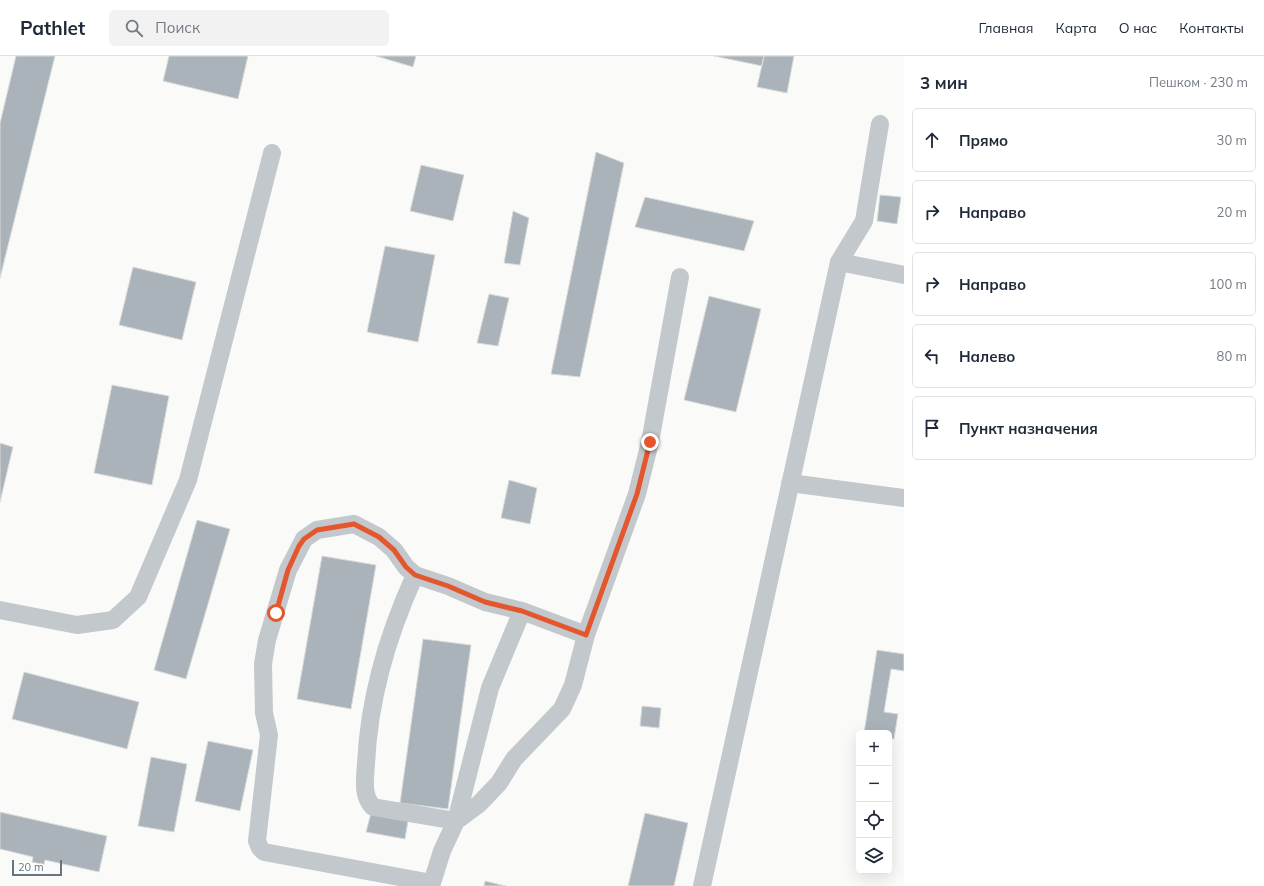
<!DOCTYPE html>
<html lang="ru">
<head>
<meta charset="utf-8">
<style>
	:root { --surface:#fff; --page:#f2f2f3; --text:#1f2937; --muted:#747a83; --line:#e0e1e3 }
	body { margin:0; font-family:Mulish,sans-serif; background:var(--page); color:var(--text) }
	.controls { position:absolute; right:12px; bottom:12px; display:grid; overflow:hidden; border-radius:6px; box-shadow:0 4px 16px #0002 }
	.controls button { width:36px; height:36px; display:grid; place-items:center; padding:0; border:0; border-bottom:1px solid var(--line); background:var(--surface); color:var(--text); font:20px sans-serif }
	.scale { position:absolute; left:12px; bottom:10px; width:50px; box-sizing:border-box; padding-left:4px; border:2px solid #657683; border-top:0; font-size:11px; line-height:14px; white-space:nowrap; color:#657683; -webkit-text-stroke:3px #fff; paint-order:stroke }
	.stop { position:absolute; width:12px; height:12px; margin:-9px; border:3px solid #e4572e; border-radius:50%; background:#fff }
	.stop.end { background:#e4572e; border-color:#fff; box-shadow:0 1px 4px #0008 }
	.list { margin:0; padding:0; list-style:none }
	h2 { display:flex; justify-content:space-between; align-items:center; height:52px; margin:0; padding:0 16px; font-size:17px }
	h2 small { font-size:13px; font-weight:400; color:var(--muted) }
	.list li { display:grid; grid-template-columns:26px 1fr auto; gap:12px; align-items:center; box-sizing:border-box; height:64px; margin:0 8px 8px; padding:0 8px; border:1px solid var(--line); border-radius:6px }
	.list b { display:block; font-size:15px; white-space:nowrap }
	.list em { font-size:13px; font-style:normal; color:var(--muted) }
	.icon { flex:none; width:22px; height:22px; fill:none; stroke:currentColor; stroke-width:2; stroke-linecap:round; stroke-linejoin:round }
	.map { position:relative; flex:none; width:904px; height:830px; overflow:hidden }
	header { display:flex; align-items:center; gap:24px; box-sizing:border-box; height:56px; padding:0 20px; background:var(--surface); border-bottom:1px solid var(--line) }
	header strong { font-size:19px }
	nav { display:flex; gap:22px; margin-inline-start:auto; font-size:14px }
	.search { width:280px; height:36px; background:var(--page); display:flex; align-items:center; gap:10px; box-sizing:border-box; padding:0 14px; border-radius:6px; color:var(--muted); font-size:15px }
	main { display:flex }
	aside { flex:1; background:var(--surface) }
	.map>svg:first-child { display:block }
	.building { fill:#aab3b9; stroke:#dcdcda }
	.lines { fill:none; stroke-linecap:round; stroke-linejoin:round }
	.minor { stroke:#c3c8cc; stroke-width:18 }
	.route { stroke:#e4572e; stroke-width:5 }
</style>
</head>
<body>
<header>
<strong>Pathlet</strong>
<div class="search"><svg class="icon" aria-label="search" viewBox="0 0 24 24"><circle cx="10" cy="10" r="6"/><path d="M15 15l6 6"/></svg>Поиск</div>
<nav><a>Главная</a><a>Карта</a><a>О нас</a><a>Контакты</a></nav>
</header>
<main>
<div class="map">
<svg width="904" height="830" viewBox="0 0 904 830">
	<rect width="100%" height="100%" fill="#fafaf8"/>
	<!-- building -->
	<path class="building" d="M16 0H55L0 222V67Z
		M169 0H248L238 43 163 25Z
		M376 0H416L413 11Z
		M714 0H764L762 10Z
		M764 0H794L787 37 757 31Z
		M596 96 624 107 580 321 551 318Z
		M421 109 464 119 453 165 410 155Z
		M880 139 901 141 897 168 877 165Z
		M645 141 754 165 744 195 635 171Z
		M513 155 529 162 520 209 504 207Z
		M385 190 435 199 418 286 367 276Z
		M133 211 196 226 182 284 119 269Z
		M489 238 509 242 498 290 477 287Z
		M709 240 761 253 736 356 684 344Z
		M112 329 169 340 152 429 94 417Z
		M0 387 13 391 0 446Z
		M509 424 537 432 530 468 501 462Z
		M197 464 230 473 186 623 154 614Z
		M322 500 376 509 351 653 297 643Z
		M423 583 471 589 448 753 400 747Z
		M877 594 904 598V615L891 613 884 656 898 658 894 683 889 682V677H864Z
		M24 616 139 646 127 693 12 663Z
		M642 650 661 652 659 672 640 670Z
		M208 685 253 694 240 755 195 745Z
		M151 701 187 708 174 776 138 770Z
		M0 756 107 780 99 816 45 804 44 809 32 806 33 801 0 793Z
		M371 757 408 765 405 783 366 776Z
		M645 757 688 767 674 830H628Z
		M485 825 506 830H484Z"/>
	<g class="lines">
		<!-- minor -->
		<path class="minor" d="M839 206 904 219
			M790 427 904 442
			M415 519C388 578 369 642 366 708 365 723 362 740 373 751L456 765 490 632 522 555
			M0 554 77 569 113 564 138 541 188 424 272 97
			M432 827 264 796 260 792 257 785 269 679 264 657 263 608 267 584 288 514 304 483 317 474 354 468 379 481 394 494 406 511 415 519 448 530 485 546 522 555 586 579
			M431 830 442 795 456 765 479 748 499 727 514 703 562 653 573 629 586 579 637 438 650 386 680 221
			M702 830 839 206 864 165 880 68"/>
	</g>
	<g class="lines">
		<!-- route -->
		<path class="route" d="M276 557 288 514 299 490 304 483 317 474 354 468 379 481 394 494 406 511 415 519 448 530 485 546 522 555 586 579 637 438 650 386"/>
	</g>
</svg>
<div class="controls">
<button>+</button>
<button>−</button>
<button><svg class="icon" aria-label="locate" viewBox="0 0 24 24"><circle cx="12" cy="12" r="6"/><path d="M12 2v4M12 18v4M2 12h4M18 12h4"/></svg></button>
<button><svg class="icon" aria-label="layers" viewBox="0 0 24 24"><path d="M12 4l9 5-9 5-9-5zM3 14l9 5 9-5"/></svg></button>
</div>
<div class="scale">20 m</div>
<div class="stop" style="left:276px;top:557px"></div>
<div class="stop end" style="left:650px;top:386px"></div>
</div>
<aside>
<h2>3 мин<small>Пешком · 230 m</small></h2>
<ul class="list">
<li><svg class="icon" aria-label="ahead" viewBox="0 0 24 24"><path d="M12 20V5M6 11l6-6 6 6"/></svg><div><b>Прямо</b></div><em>30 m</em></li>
<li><svg class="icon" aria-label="right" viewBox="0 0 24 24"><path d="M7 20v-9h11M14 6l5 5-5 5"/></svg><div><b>Направо</b></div><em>20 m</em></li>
<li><svg class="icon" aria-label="right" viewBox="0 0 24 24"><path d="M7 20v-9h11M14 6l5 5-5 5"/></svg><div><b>Направо</b></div><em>100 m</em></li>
<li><svg class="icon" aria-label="left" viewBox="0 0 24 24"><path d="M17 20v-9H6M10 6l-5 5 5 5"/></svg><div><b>Налево</b></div><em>80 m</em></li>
<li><svg class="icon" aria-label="arrive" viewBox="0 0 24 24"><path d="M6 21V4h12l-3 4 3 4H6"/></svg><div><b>Пункт назначения</b></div></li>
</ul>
</aside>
</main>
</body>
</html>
